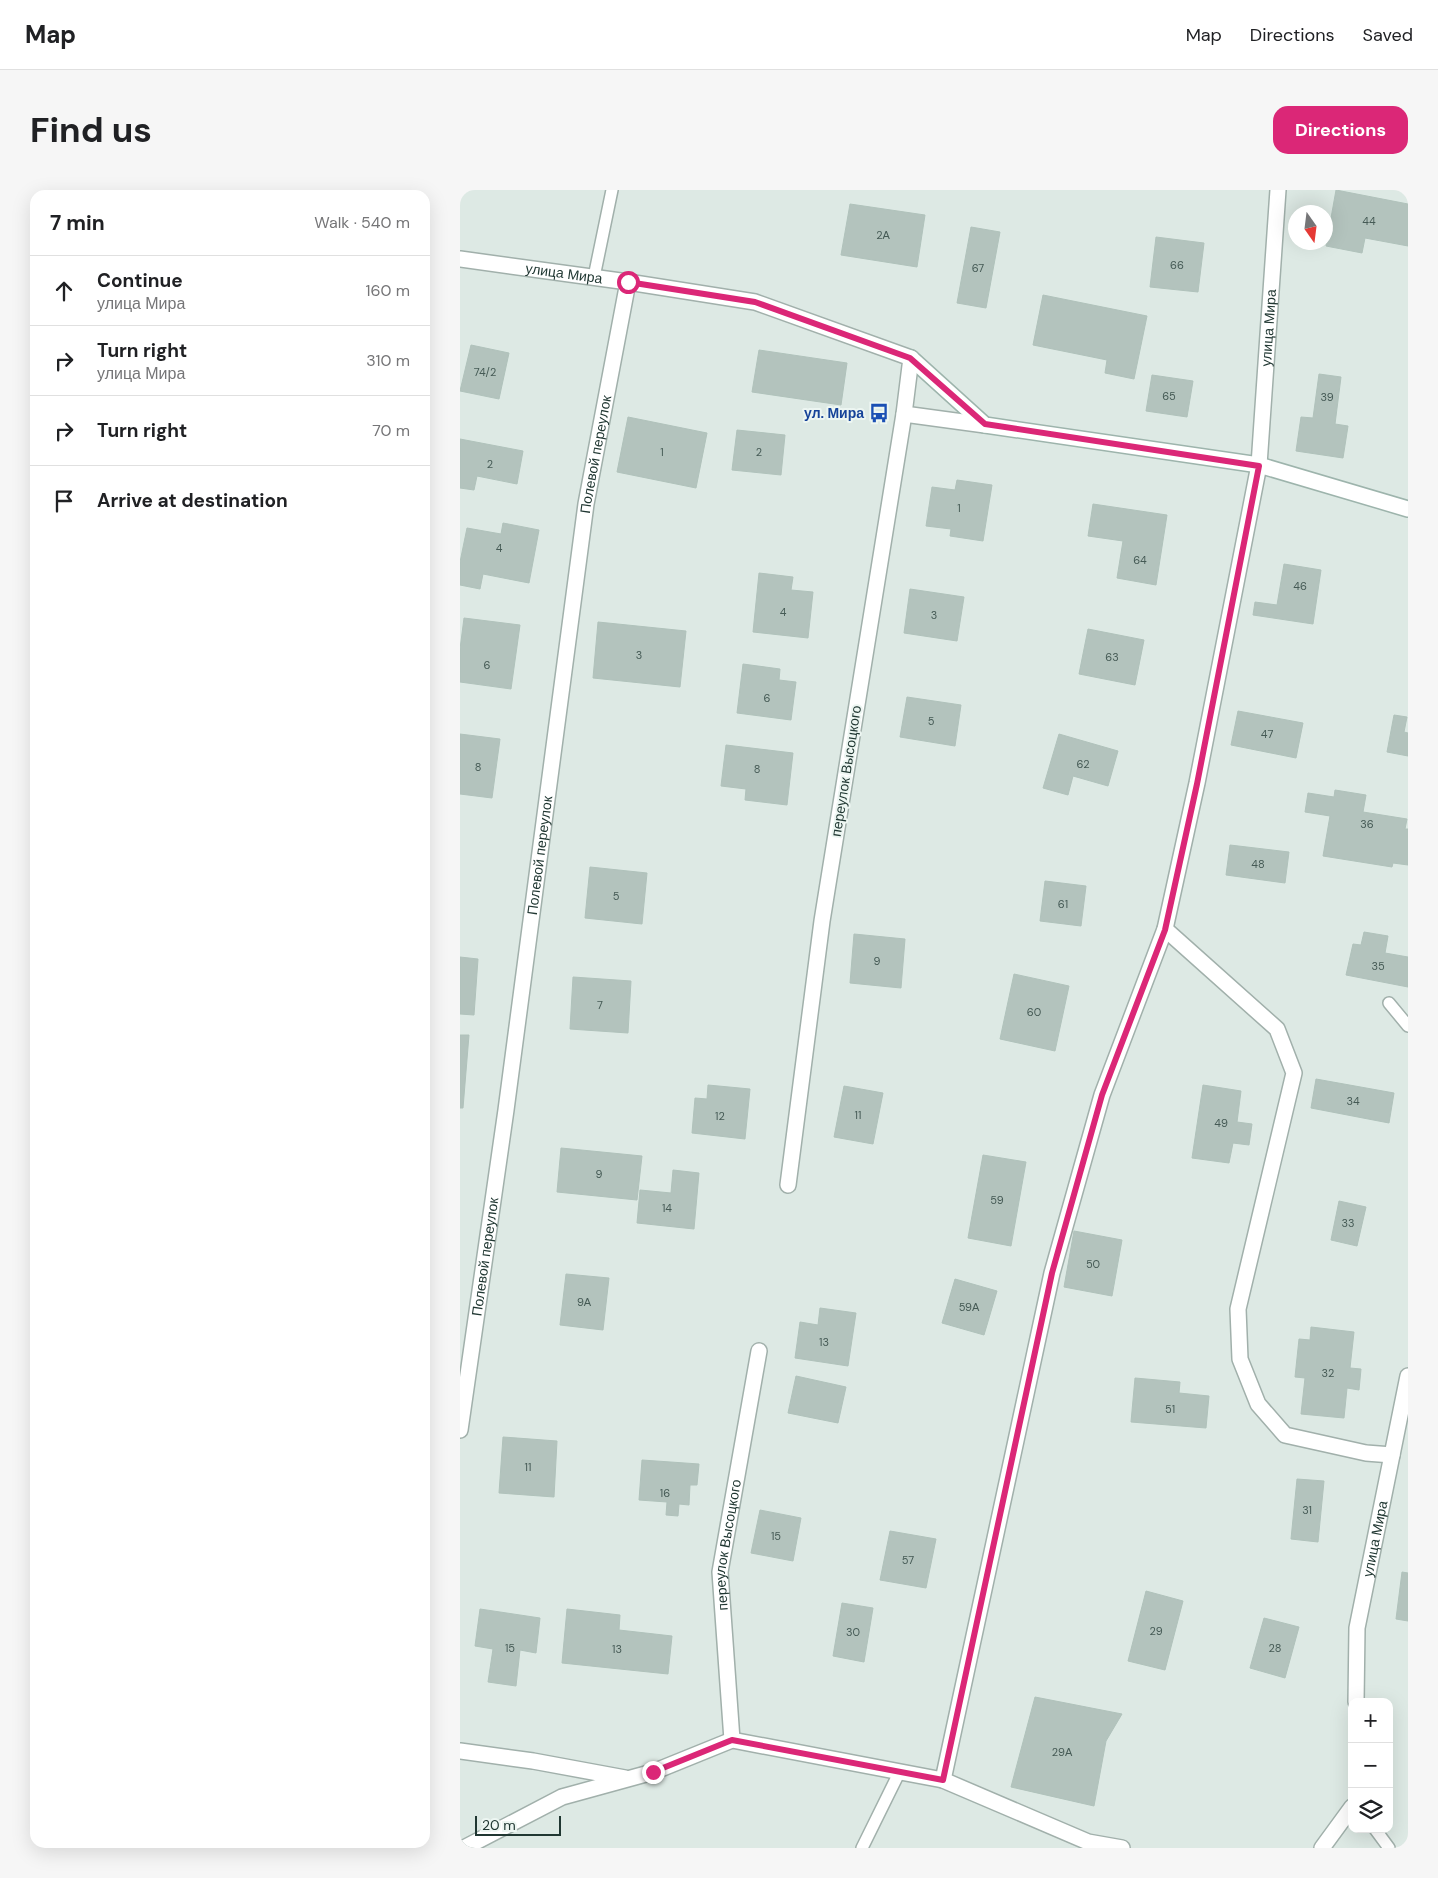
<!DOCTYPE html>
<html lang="en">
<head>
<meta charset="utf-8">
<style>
	:root { --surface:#fff; --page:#f6f6f6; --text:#202124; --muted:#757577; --line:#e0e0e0; --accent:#db2777 }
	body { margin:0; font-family:"DM Sans",sans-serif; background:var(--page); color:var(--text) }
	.controls { position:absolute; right:15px; bottom:15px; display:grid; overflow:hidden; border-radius:10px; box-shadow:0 5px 20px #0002 }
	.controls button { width:45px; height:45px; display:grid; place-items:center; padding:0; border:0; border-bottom:1px solid var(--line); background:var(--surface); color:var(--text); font:25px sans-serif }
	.compass { position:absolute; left:828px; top:15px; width:45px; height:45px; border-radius:50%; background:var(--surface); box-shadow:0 5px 20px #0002; rotate:166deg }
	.scale { position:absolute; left:15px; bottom:12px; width:86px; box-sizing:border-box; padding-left:5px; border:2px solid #203732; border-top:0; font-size:14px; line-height:18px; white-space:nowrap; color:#203732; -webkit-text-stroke:4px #edf6f2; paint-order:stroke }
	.stop { position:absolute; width:15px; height:15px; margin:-11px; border:4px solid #db2777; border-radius:50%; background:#fff }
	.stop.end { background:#db2777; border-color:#fff; box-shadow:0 1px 5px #0008 }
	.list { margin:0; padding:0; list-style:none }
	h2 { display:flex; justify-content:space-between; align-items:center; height:65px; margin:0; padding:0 20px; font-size:21px }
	h2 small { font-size:16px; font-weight:400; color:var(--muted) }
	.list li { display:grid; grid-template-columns:32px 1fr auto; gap:15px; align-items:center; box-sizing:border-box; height:70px; padding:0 20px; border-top:1px solid var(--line) }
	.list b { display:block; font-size:19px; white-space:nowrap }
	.list p { margin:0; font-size:16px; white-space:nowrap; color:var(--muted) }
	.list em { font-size:16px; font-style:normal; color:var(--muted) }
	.icon { flex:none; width:28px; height:28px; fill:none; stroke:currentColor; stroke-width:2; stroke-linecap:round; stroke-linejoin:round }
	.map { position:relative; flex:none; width:948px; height:1658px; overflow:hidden; border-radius:15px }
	header { display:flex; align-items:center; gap:30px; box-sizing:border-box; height:70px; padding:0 25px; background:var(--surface); border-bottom:1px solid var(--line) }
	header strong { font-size:24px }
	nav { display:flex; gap:28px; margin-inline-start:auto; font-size:18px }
	.intro { display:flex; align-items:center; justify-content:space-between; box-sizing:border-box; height:120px; padding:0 30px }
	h1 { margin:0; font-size:35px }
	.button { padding:12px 22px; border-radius:15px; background:var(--accent); color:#fff; font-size:18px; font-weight:700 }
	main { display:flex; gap:30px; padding:0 30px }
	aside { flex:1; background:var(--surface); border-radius:15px; box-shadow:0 5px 20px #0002 }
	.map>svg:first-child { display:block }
	.building { fill:#b3c3bd; stroke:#b0c2bb }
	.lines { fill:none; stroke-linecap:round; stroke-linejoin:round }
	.lane-casing { stroke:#a1b0ab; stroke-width:14 }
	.street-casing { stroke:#a1b0ab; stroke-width:18 }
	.secondary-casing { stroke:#9db4ac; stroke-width:18 }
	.lane { stroke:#fff; stroke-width:11 }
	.street { stroke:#fff; stroke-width:15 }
	.secondary { stroke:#fff; stroke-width:15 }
	.route { stroke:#db2777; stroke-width:6 }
	.labels { text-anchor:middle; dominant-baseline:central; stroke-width:4; stroke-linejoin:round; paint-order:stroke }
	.number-label { font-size:11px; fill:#455a55 }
	.street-label { font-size:14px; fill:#203732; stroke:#edf6f2 }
	.transit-label { font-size:14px; font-weight:bold; fill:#164399; stroke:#edf6f2; text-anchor:end }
</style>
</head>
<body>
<header>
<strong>Map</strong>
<nav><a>Map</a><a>Directions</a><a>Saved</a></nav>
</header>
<div class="intro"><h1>Find us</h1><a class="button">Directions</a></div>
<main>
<aside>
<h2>7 min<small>Walk · 540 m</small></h2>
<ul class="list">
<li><svg class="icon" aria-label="ahead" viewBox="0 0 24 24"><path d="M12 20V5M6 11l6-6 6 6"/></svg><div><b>Continue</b><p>улица Мира</p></div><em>160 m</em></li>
<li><svg class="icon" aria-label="right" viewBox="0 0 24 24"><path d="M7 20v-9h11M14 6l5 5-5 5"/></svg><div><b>Turn right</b><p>улица Мира</p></div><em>310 m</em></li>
<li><svg class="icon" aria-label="right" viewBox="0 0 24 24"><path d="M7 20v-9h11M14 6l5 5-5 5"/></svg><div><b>Turn right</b></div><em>70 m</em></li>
<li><svg class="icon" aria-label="arrive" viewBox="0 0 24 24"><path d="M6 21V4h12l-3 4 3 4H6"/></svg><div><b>Arrive at destination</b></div></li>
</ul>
</aside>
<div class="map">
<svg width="948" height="1658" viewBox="0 0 948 1658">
	<rect width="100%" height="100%" fill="#dde9e4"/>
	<!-- building -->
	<path class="building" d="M876 0 948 14V56L905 48 902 63 866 56Z
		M390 14 465 25 457 77 381 65Z
		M511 37 540 42 526 118 497 113Z
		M696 47 744 53 738 102 690 97Z
		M583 105 687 126 674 189 645 183 647 170 573 155Z
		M11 155 49 163 39 209 0 201Z
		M299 160 387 173 381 215 292 202Z
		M859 184 881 187 875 234 888 236 883 268 836 261 841 227 853 228Z
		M692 185 733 191 727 227 686 221Z
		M168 227 247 243 236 298 157 282Z
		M277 240 325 245 321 285 272 280Z
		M0 249 63 261 57 294 17 286 14 300 0 298Z
		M497 290 532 295 523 351 490 346 491 339 466 336 472 297 495 300Z
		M633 314 707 325 696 395 657 388 663 351 628 346Z
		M43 333 79 340 69 393 23 384 20 399 0 395V372L7 338 41 344Z
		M824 374 861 380 853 434 793 425 795 412 817 415Z
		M299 383 333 387 331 400 353 402 348 448 293 442Z
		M450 399 504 407 497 451 444 443Z
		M4 428 60 435 51 499 0 492V459Z
		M138 432 226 441 220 497 133 488Z
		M628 439 684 450 675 495 619 484Z
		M283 474 320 479 319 490 336 492 331 530 277 523Z
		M447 507 501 515 495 556 440 547Z
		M778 521 843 533 836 568 771 555Z
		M934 525 947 527 944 542 948 543V566L927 562Z
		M0 544 40 549 32 608 0 604Z
		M599 544 658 561 648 596 613 586 608 605 583 598Z
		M266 555 333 563 327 615 285 610 286 599 261 596Z
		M875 600 906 605 903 622 947 629 945 639H948V675L933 673 932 677 863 666 870 626 845 622 848 603 874 607Z
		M770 655 829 662 825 693 766 685Z
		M130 677 187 683 182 734 125 728Z
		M585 691 626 696 621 736 580 731Z
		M904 742 928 746 925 763 948 767V797L886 785 893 754 901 755Z
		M394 744 445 749 441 798 390 793Z
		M0 767 18 769 14 825 0 824Z
		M554 784 609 796 595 861 540 849Z
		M113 787 171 791 168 843 110 839Z
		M0 845H9L3 918H0Z
		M856 889 934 903 929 933 851 918Z
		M248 895 290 899 285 949 232 943 235 908 247 909Z
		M743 895 781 901 777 932 792 934 789 955 773 953 769 973 732 968Z
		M384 896 423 903 413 954 374 947Z
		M101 958 182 966 177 1010 97 1002Z
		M523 965 566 972 551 1056 508 1048Z
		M213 980 239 983 234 1039 177 1033 180 1000 211 1003Z
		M879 1011 906 1017 897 1056 871 1050Z
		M614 1041 662 1050 652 1106 604 1097Z
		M106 1084 149 1088 143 1140 100 1135Z
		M495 1089 537 1101 524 1145 482 1133Z
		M360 1118 396 1123 388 1176 335 1168 340 1132 358 1135Z
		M851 1137 894 1142 890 1178 901 1179 899 1200 887 1198 884 1228 841 1224 845 1188 835 1187 839 1149 850 1150Z
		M336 1186 386 1197 378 1233 328 1223Z
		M675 1188 720 1192 719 1203 749 1206 746 1238 671 1232Z
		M43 1247 97 1251 94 1307 39 1303Z
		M182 1270 239 1274 237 1295H230L229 1315 219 1314 218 1326 206 1325 207 1312 179 1310Z
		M837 1289 864 1291 858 1352 831 1349Z
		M300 1320 341 1328 333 1371 291 1363Z
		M430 1341 476 1349 466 1398 420 1390Z
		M942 1382 948 1383V1431L936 1429Z
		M686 1401 723 1411 705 1480 668 1471Z
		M382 1413 413 1418 404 1472 373 1466Z
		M20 1419 80 1428 76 1463 60 1460 56 1496 28 1492 33 1459 15 1456Z
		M107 1419 160 1425 159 1440 212 1446 208 1484 102 1473Z
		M804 1428 839 1437 825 1488 790 1478Z
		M575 1507 662 1524 646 1551 634 1616 551 1597Z"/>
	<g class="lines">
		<defs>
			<path id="lane" d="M134 87 152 0
				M929 813 948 836
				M915 1639 929 1658
				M402 1658 440 1581"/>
			<g id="street">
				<path id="s1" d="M0 69 168 92 295 112 451 168 444 224 362 731 328 995"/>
				<path d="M444 224 525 235"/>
				<path d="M705 739 817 839 834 883 778 1119 780 1169 798 1214 825 1245 906 1263 932 1265"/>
				<path id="s2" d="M0 1240 46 920 126 314 168 92"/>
				<path id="s3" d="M896 1512 897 1438 948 1186"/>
				<path id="s4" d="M272 1550 260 1382 299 1161"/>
				<path d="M0 1561 73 1571 165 1588"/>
				<path id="s5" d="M483 1590 592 1083 642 905 705 739 737 593 799 275 818 0"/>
				<path d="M4 1658 102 1607 193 1582 272 1550 483 1590 628 1652 662 1658"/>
				<path d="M862 1658 892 1617"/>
			</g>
			<path id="secondary" d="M451 168 525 235 799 275 948 319"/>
		</defs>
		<!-- lane casing -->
		<use href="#lane" class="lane-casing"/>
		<!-- street casing -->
		<use href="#street" class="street-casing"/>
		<!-- secondary casing -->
		<use href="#secondary" class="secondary-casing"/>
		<!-- lane -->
		<use href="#lane" class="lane"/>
		<!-- street -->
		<use href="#street" class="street"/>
		<!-- secondary -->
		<use href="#secondary" class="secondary"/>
	</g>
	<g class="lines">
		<!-- route -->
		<path class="route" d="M168 92 295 112 450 168 525 234 799 276 737 594 705 740 642 905 592 1083 483 1590 272 1550 193 1582"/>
	</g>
	<!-- icons -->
	<defs>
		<symbol id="bus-bare" viewBox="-9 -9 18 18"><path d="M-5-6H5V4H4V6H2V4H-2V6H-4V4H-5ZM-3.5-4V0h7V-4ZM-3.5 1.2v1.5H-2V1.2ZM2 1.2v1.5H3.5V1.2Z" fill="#1a4fb4" stroke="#edf6f2" stroke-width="2.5" paint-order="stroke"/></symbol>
	</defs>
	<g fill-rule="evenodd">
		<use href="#bus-bare" x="405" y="209" width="28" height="28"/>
	</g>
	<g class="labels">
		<!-- number labels -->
		<g class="number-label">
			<text x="909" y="31">44</text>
			<text x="423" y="45">2А</text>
			<text x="717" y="75">66</text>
			<text x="518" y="78">67</text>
			<text x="25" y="182">74/2</text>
			<text x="709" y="206">65</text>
			<text x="867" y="207">39</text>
			<text x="202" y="262">1</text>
			<text x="299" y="262">2</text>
			<text x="30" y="274">2</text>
			<text x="499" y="318">1</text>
			<text x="39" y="358">4</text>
			<text x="680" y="370">64</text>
			<text x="840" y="396">46</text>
			<text x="323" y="422">4</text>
			<text x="474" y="425">3</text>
			<text x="179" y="465">3</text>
			<text x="652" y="467">63</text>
			<text x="27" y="475">6</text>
			<text x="307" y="508">6</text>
			<text x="471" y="531">5</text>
			<text x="807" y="544">47</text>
			<text x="623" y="574">62</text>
			<text x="18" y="577">8</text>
			<text x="297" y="579">8</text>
			<text x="907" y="634">36</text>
			<text x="798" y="674">48</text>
			<text x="156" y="706">5</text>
			<text x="603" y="714">61</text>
			<text x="417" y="771">9</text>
			<text x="918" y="776">35</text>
			<text x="140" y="815">7</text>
			<text x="574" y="822">60</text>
			<text x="893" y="911">34</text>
			<text x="398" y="925">11</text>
			<text x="260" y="926">12</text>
			<text x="761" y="933">49</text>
			<text x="139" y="984">9</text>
			<text x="537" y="1010">59</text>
			<text x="207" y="1018">14</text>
			<text x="888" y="1033">33</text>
			<text x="633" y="1074">50</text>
			<text x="124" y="1112">9А</text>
			<text x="509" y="1117">59А</text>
			<text x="364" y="1152">13</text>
			<text x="868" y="1183">32</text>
			<text x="710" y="1219">51</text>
			<text x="68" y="1277">11</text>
			<text x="205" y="1303">16</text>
			<text x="847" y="1320">31</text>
			<text x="316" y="1346">15</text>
			<text x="448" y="1370">57</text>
			<text x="696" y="1441">29</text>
			<text x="393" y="1442">30</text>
			<text x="50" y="1458">15</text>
			<text x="815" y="1458">28</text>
			<text x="157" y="1459">13</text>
			<text x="602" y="1562">29А</text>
		</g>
		<!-- street labels -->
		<g class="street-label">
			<text stroke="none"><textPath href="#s1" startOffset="105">улица Мира</textPath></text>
			<text stroke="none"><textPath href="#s5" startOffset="1492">улица Мира</textPath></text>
			<text stroke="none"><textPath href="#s2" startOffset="985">Полевой переулок</textPath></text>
			<text transform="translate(386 581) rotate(-81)">переулок Высоцкого</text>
			<text stroke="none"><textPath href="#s2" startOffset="580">Полевой переулок</textPath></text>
			<text stroke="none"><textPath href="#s2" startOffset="175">Полевой переулок</textPath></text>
			<text stroke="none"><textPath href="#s3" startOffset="165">улица Мира</textPath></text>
			<text stroke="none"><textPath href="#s4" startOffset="196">переулок Высоцкого</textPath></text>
		</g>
		<!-- transit labels -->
		<g class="transit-label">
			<text x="404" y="223">ул. Мира</text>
		</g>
	</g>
</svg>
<div class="controls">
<button>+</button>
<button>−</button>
<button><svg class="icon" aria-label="layers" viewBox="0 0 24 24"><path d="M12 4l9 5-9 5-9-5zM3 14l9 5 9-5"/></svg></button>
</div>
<svg class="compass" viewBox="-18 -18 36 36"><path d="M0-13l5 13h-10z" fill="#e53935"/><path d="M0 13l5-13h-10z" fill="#757577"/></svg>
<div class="scale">20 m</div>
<div class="stop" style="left:168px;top:92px"></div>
<div class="stop end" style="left:193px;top:1582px"></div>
</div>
</main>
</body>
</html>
